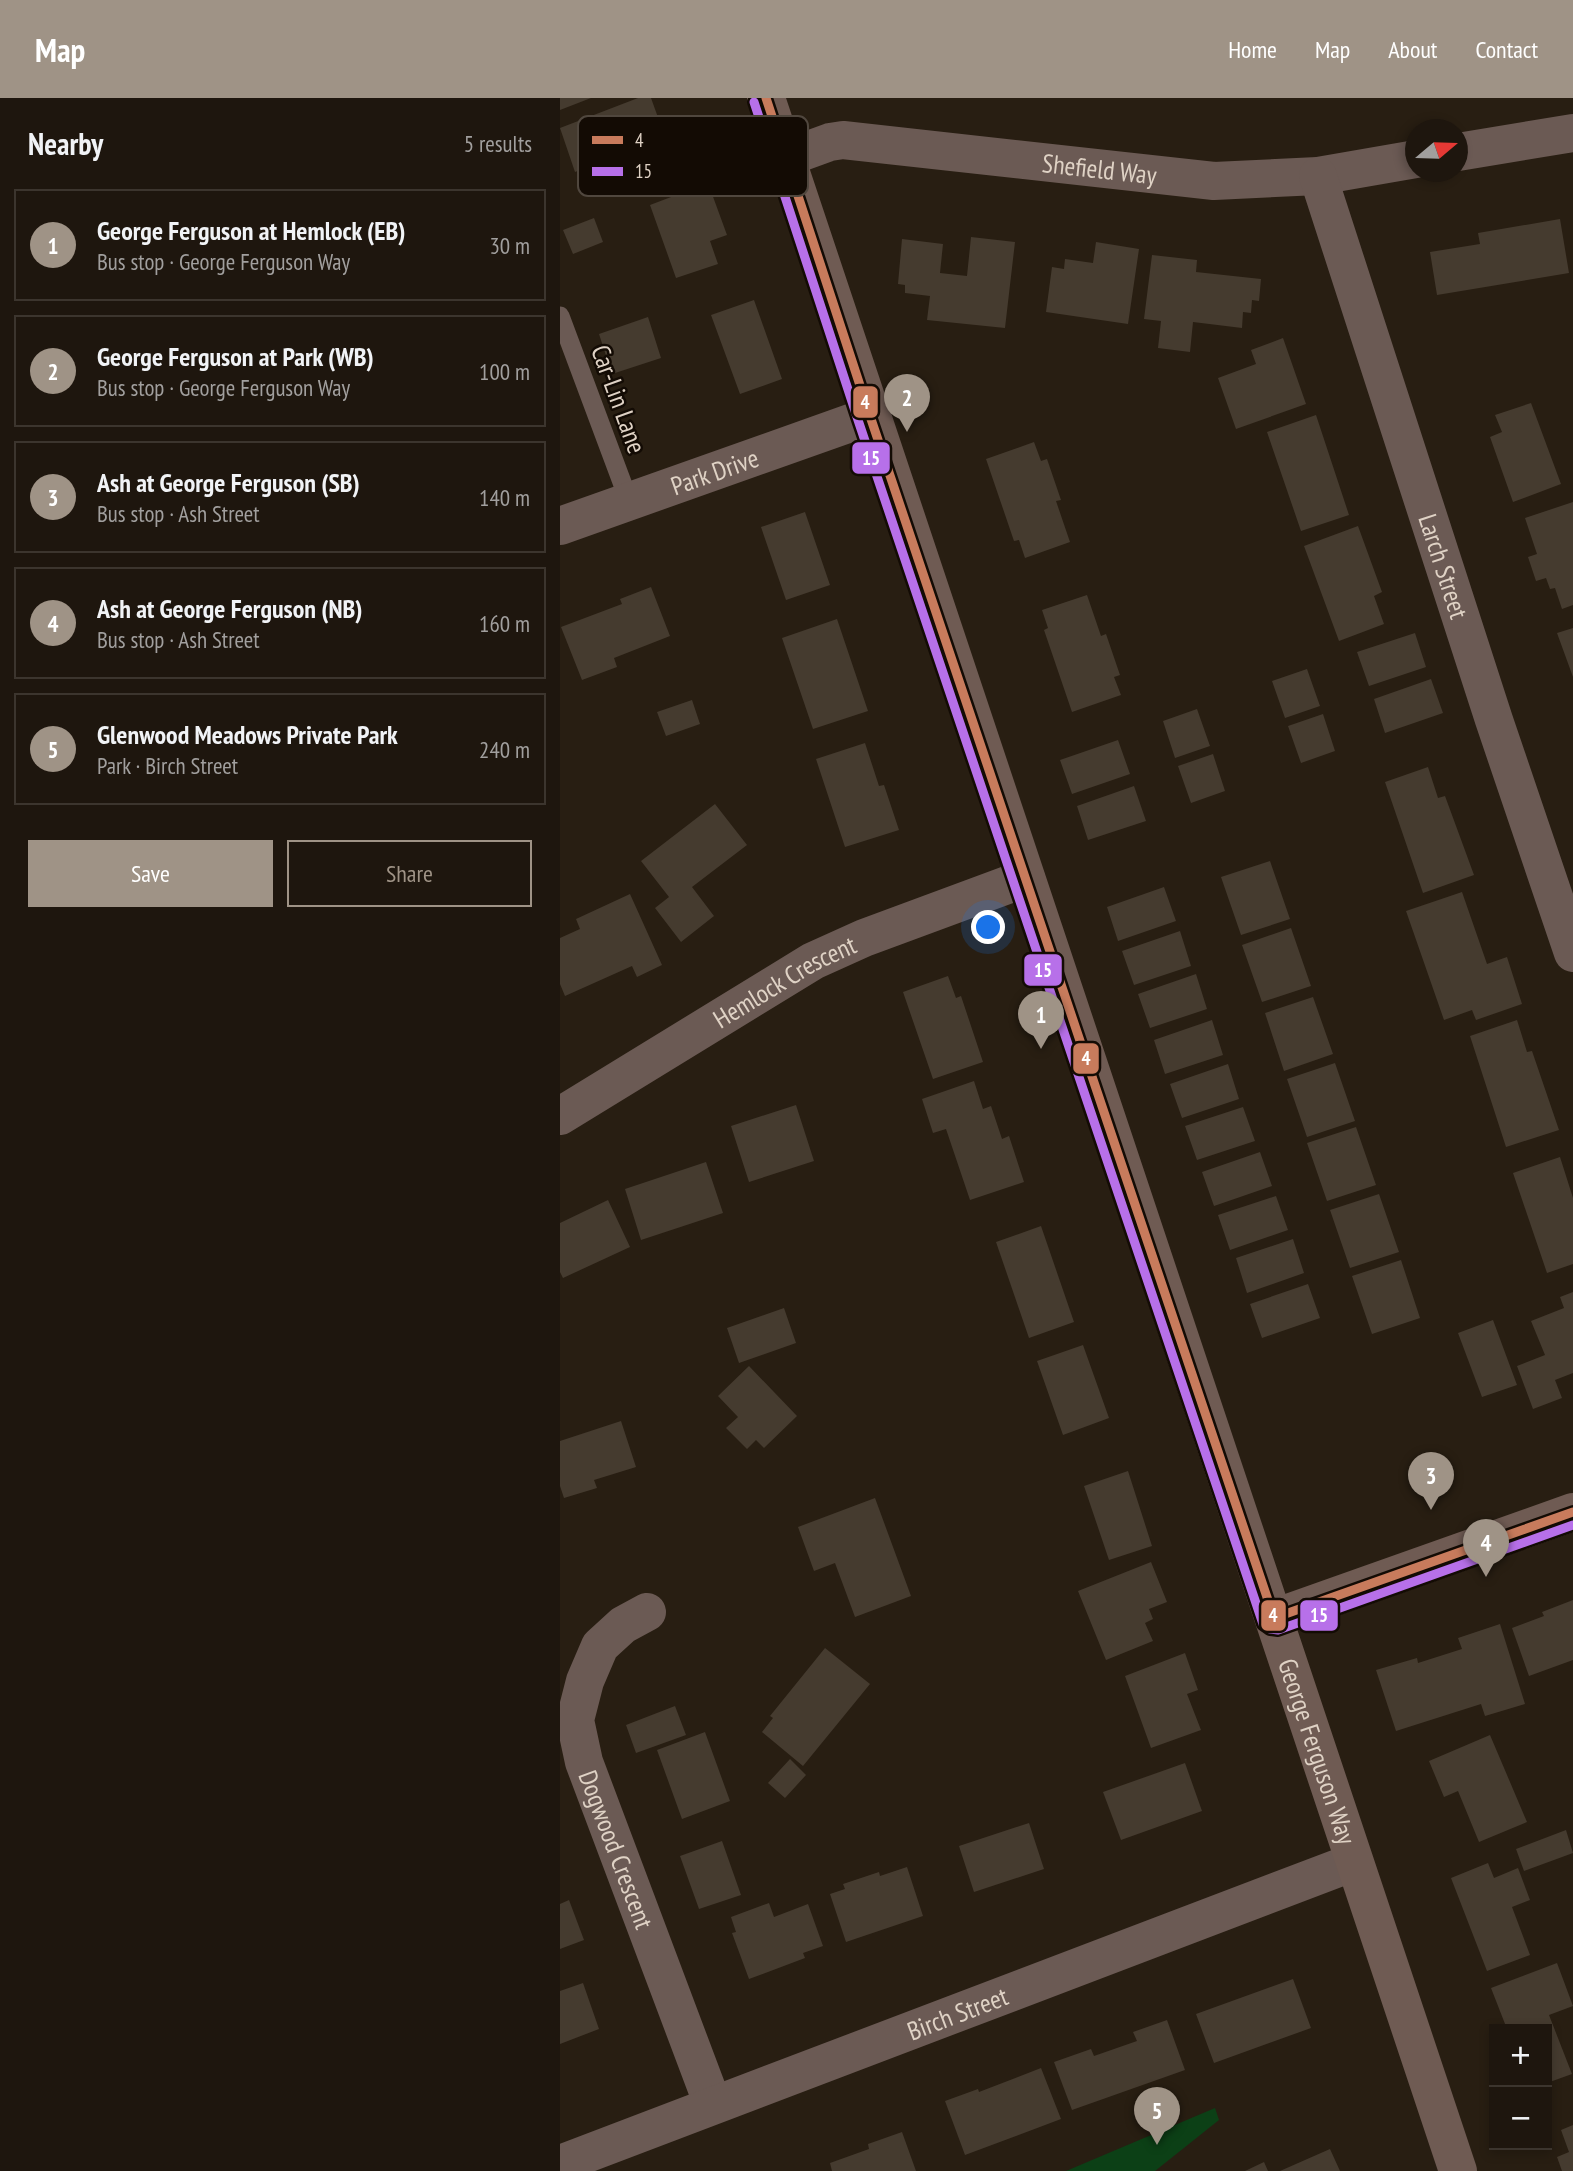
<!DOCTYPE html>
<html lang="en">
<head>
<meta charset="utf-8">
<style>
	:root { --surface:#1e160e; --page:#2b231c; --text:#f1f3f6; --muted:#a19f9e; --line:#3c352e; --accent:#9f9386 }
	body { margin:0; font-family:"PT Sans Narrow",sans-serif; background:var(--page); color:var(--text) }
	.controls { position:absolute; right:21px; bottom:21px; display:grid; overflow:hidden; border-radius:0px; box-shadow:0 4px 10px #0003 }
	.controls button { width:63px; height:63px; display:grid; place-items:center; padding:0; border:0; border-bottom:2px solid var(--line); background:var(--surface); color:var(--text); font:35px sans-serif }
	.compass { position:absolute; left:845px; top:21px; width:63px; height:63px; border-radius:50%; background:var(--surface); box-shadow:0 4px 10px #0003; rotate:71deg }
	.you { position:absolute; left:429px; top:830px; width:24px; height:24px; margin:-18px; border:5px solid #fff; border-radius:50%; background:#1a73e8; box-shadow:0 0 0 10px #1a73e833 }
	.badge { display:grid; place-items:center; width:46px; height:46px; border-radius:50%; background:var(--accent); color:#fff; font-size:23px; font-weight:700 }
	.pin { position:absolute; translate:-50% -58px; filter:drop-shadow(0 2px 4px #0008) }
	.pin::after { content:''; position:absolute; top:37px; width:24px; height:21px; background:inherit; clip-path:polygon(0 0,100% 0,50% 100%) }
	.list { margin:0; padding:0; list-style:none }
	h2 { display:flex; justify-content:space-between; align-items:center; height:91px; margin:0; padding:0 28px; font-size:30px }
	h2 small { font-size:23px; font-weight:400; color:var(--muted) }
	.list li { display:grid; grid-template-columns:46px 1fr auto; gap:21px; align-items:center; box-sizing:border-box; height:112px; margin:0 14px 14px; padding:0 14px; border:2px solid var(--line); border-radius:0px }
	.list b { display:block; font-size:26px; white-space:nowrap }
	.list p { margin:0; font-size:23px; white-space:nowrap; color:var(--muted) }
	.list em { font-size:23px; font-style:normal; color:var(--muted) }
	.actions { display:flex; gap:14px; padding:21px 28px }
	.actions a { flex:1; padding:16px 0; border:2px solid var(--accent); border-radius:0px; text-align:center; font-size:24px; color:var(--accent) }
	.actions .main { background:var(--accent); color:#fff }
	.map { position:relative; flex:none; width:1013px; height:2073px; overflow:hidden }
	header { display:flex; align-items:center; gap:42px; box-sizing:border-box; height:98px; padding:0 35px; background:var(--accent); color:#fff }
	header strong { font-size:33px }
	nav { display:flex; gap:38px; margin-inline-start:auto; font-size:24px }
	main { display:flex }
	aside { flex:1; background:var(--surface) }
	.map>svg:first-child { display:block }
	.green { fill:#0c4016 }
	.building { fill:#453b2f }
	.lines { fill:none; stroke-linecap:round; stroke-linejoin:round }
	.lane { stroke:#6b5a54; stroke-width:19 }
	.street { stroke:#6b5a54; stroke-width:38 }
	.secondary { stroke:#6f5b53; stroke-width:38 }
	.bus-1-casing { stroke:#130b04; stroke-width:14 }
	.bus-2-casing { stroke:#130b04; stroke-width:14 }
	.bus-1 { stroke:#c87b5c; stroke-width:9 }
	.bus-2 { stroke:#b770e9; stroke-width:9 }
	.labels { text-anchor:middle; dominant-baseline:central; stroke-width:5; stroke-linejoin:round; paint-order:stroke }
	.street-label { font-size:26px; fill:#dfd2c5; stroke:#130b04 }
	.key { fill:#130b04; stroke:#50473e; stroke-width:2 }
	.key-label { font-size:19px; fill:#dfd2c5 }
	.line-badge { stroke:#130b04; stroke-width:2.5 }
	.badge-label { font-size:19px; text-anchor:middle; font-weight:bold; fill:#fff }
</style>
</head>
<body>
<header>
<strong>Map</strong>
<nav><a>Home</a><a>Map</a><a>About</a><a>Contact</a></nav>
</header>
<main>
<aside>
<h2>Nearby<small>5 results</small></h2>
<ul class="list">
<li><span class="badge">1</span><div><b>George Ferguson at Hemlock (EB)</b><p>Bus stop · George Ferguson Way</p></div><em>30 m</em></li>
<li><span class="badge">2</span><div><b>George Ferguson at Park (WB)</b><p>Bus stop · George Ferguson Way</p></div><em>100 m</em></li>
<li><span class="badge">3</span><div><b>Ash at George Ferguson (SB)</b><p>Bus stop · Ash Street</p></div><em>140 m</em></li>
<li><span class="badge">4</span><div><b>Ash at George Ferguson (NB)</b><p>Bus stop · Ash Street</p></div><em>160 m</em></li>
<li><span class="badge">5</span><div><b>Glenwood Meadows Private Park</b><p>Park · Birch Street</p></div><em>240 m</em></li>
</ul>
<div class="actions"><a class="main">Save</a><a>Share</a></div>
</aside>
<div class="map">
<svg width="1013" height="2073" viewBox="0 0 1013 2073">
	<rect width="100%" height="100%" fill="#281e12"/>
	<!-- green -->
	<path class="green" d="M655 2010 659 2022 595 2073H506Z"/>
	<!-- building -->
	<path class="building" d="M0 0H31L0 12Z
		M78 0H91L109 50 57 70 53 59 15 74 0 30Z
		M148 85 167 137 150 143 158 166 116 180 90 107Z
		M34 120 43 144 13 156 3 132Z
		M1000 121 1009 175 877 197 870 154 920 146 918 135Z
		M411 139 455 144 445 230 367 222 370 198 345 195V187L338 186 342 141 383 146 380 175 407 178Z
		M536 144 579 151 568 226 486 214 492 169 504 171 505 161 533 165Z
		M592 157 637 162 636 174 701 181 699 203 692 202 691 215 683 214 682 230 633 224 630 254 598 250 601 223 584 221Z
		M194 202 222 281 180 296 151 217Z
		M88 219 101 260 52 276 39 236Z
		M723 240 746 306 676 331 658 280 696 266 691 252Z
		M971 305 1001 386 953 404 930 339 942 334 935 317Z
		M756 317 789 417 741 433 707 334Z
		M474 344 481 363 487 361 501 402 496 403 510 444 465 460 459 442 454 443 426 361Z
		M1013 404V507L1002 511 995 490 990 491 986 480 976 483 968 459 977 456 965 420Z
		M245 414 270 487 226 502 201 429Z
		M798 428 822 494 814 498 824 526 779 543 744 448Z
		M91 489 110 538 54 560 57 569 22 582 1 529 62 506 60 501Z
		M527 497 541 538 546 536 560 577 554 579 561 597 512 614 484 532 488 530 482 512Z
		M277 521 308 613 253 631 222 540Z
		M1013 530V579L997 535Z
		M855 535 866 569 809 588 797 554Z
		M747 571 760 608 725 620 712 583Z
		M871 581 883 615 825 635 814 601Z
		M132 602 140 626 106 638 97 614Z
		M637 611 650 648 615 660 603 623Z
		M763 616 775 653 741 665 728 628Z
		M558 642 570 676 512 696 500 662Z
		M305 645 319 688 324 687 339 732 285 749 256 661Z
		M653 656 665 693 631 705 618 668Z
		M868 669 878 700 885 698 914 777 863 795 825 684Z
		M574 688 586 723 528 742 517 708Z
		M155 706 187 747 132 789 154 818 121 844 95 810 109 799 81 763Z
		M710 763 730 821 681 837 661 779Z
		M604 789 616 823 558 843 547 809Z
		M902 794 927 866 947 859 962 906 916 922 912 912 884 922 846 813Z
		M70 796 102 867 77 879 72 868 5 898 0 886V840L20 831 16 821Z
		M731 830 751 888 702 904 682 847Z
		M620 833 631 868 574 887 562 853Z
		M636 876 647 911 590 930 578 896Z
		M388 878 396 900 401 898 423 964 373 981 343 894Z
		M753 899 773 956 724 973 705 915Z
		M652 922 663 957 605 976 594 942Z
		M957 922 967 954 972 953 999 1032 946 1049 910 938Z
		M775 965 795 1023 747 1039 727 981Z
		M668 966 679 1001 622 1020 610 986Z
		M414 983 423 1011 431 1008 442 1041 449 1038 464 1084 410 1102 386 1031 373 1035 362 1001Z
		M236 1007 254 1063 189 1084 171 1028Z
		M683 1009 695 1043 637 1062 625 1028Z
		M796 1029 816 1087 767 1103 747 1045Z
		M700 1054 712 1088 654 1108 642 1074Z
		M1000 1059 1013 1100V1166L987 1175 953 1075Z
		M146 1064 163 1115 81 1142 65 1091Z
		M819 1096 839 1154 790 1170 770 1112Z
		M716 1098 728 1132 670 1152 658 1117Z
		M48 1102 70 1149 3 1180 0 1174V1125Z
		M481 1128 514 1224 469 1240 436 1144Z
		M733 1141 744 1175 687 1195 676 1160Z
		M841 1162 860 1220 812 1236 792 1178Z
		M748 1186 760 1220 702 1240 690 1206Z
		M1013 1194V1275L995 1282 1002 1300 973 1311 957 1268 985 1257 971 1223 1004 1210 1000 1199Z
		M224 1210 236 1245 179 1265 167 1230Z
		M933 1222 957 1287 922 1299 898 1235Z
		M523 1247 549 1320 503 1337 477 1263Z
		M189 1268 237 1318 204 1350 196 1342 187 1351 166 1330 178 1319 158 1298Z
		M61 1323 76 1369 34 1382 37 1390 4 1400 0 1388V1343Z
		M568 1373 592 1448 549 1462 524 1388Z
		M315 1400 351 1498 295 1519 275 1465 254 1473 238 1429Z
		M591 1464 607 1504 589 1511 593 1521 585 1525 593 1543 546 1562 518 1493Z
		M1013 1502V1562L969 1578 952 1530 984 1518 982 1514Z
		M940 1526 965 1606 925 1618 921 1606 836 1633 816 1572 857 1560 858 1565 902 1551 898 1540Z
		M265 1550 310 1586 243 1668 202 1634 213 1620 210 1618Z
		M625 1555 638 1592 627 1596 641 1632 591 1650 565 1578Z
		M115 1608 126 1637 76 1655 66 1627Z
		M145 1634 170 1703 122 1721 97 1652Z
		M930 1637 967 1724 919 1744 898 1693 884 1699 869 1663Z
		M230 1661 246 1677 225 1700 208 1685Z
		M625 1665 642 1713 561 1742 543 1694Z
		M469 1725 484 1771 414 1794 399 1748Z
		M1006 1732 1013 1755 964 1773 956 1751Z
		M162 1743 181 1797 139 1811 120 1758Z
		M928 1765 934 1780 958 1770 970 1802 952 1809 970 1857 927 1873 891 1780Z
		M347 1769 363 1818 286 1844 270 1796 285 1791 283 1786 319 1774 320 1778Z
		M9 1802 24 1842 0 1851V1806Z
		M209 1805 214 1819 248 1806 263 1848 243 1855 245 1860 189 1881 172 1835 176 1834 171 1819Z
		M997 1865 1013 1908 989 1917 1012 1976 987 1985V1931H947L931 1890Z
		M733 1881 751 1930 654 1965 636 1916Z
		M23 1885 39 1931 0 1946V1893Z
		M607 1922 625 1972 512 2012 494 1964 531 1951 534 1958 577 1943 573 1934Z
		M481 1970 501 2021 405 2057 385 2003 418 1991 419 1994Z
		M1013 2027V2073H1002L997 2059 1009 2054 1001 2032Z
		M342 2034 356 2073H272L270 2065 309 2051 308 2046Z
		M770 2051 780 2073H720Z
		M704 2064 708 2073H685Z"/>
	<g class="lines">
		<!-- lane -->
		<path class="lane" d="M0 218 69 403"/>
		<!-- street -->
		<g class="street">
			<path d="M898 54 1013 35"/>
			<path id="s1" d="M226 60 270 44 283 42 654 83 758 78 856 61"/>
			<path id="s2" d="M758 78 934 622 1013 855"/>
			<path id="s3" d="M0 428 310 318"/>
			<path id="s4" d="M0 1018 253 863 304 840 466 780"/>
			<path id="s5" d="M87 1514 63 1527 40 1548 25 1583 15 1622 24 1664 153 2007"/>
			<path id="s6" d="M0 2066 794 1764"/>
		</g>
		<!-- secondary -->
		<g class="secondary">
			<path id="s7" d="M206 0 898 2073"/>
			<path d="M714 1520 1013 1414"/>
		</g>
		<defs>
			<path id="bus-1" d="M206 0 310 318 714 1520 1013 1414"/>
			<path id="bus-2" d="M194 4 298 322 703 1526 710 1531 718 1532 1013 1427"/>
		</defs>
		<!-- bus-1 casing -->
		<use href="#bus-1" class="bus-1-casing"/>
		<!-- bus-2 casing -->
		<use href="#bus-2" class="bus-2-casing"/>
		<!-- bus-1 -->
		<use href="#bus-1" class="bus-1"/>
		<!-- bus-2 -->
		<use href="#bus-2" class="bus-2"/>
	</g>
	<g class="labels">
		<!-- street labels -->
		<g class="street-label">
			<text stroke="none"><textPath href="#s1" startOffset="318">Shefield Way</textPath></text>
			<text transform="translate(59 301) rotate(70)">Car-Lin Lane</text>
			<text stroke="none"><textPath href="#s3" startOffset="164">Park Drive</textPath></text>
			<text stroke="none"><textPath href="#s2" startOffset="410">Larch Street</textPath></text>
			<text stroke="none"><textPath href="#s4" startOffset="262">Hemlock Crescent</textPath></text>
			<text stroke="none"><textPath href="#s7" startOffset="1743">George Ferguson Way</textPath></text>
			<text stroke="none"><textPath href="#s5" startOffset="273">Dogwood Crescent</textPath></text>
			<text stroke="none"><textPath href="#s6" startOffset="425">Birch Street</textPath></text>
		</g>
	</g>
	<!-- legend -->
	<rect x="18" y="18" width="230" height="80" rx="10" class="key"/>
	<rect x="32" y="38" width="31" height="8" fill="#c87b5c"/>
	<rect x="32" y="69" width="31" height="9" fill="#b770e9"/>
	<g class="key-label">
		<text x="75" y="49">4</text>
		<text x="75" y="80">15</text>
	</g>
	<g class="line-badge">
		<rect x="292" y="287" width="27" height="34" rx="7" fill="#c87b5c"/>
		<rect x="291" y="343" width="40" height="34" rx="7" fill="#b770e9"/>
		<rect x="463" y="855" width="40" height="34" rx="7" fill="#b770e9"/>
		<rect x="512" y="944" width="28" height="33" rx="7" fill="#c87b5c"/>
		<rect x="700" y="1501" width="27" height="33" rx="7" fill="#c87b5c"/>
		<rect x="739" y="1501" width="40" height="33" rx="7" fill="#b770e9"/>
	</g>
	<g class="badge-label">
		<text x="305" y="311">4</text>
		<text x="311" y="367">15</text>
		<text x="483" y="879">15</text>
		<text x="526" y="967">4</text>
		<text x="713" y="1524">4</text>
		<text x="759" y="1524">15</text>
	</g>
</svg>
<div class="controls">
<button>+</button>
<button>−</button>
</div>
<svg class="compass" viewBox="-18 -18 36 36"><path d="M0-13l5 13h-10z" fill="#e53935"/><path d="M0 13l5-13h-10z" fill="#a19f9e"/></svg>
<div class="you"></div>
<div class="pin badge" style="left:481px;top:951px">1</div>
<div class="pin badge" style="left:347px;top:334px">2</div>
<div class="pin badge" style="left:871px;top:1412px">3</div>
<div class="pin badge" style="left:926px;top:1479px">4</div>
<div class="pin badge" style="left:597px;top:2047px">5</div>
</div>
</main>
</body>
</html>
